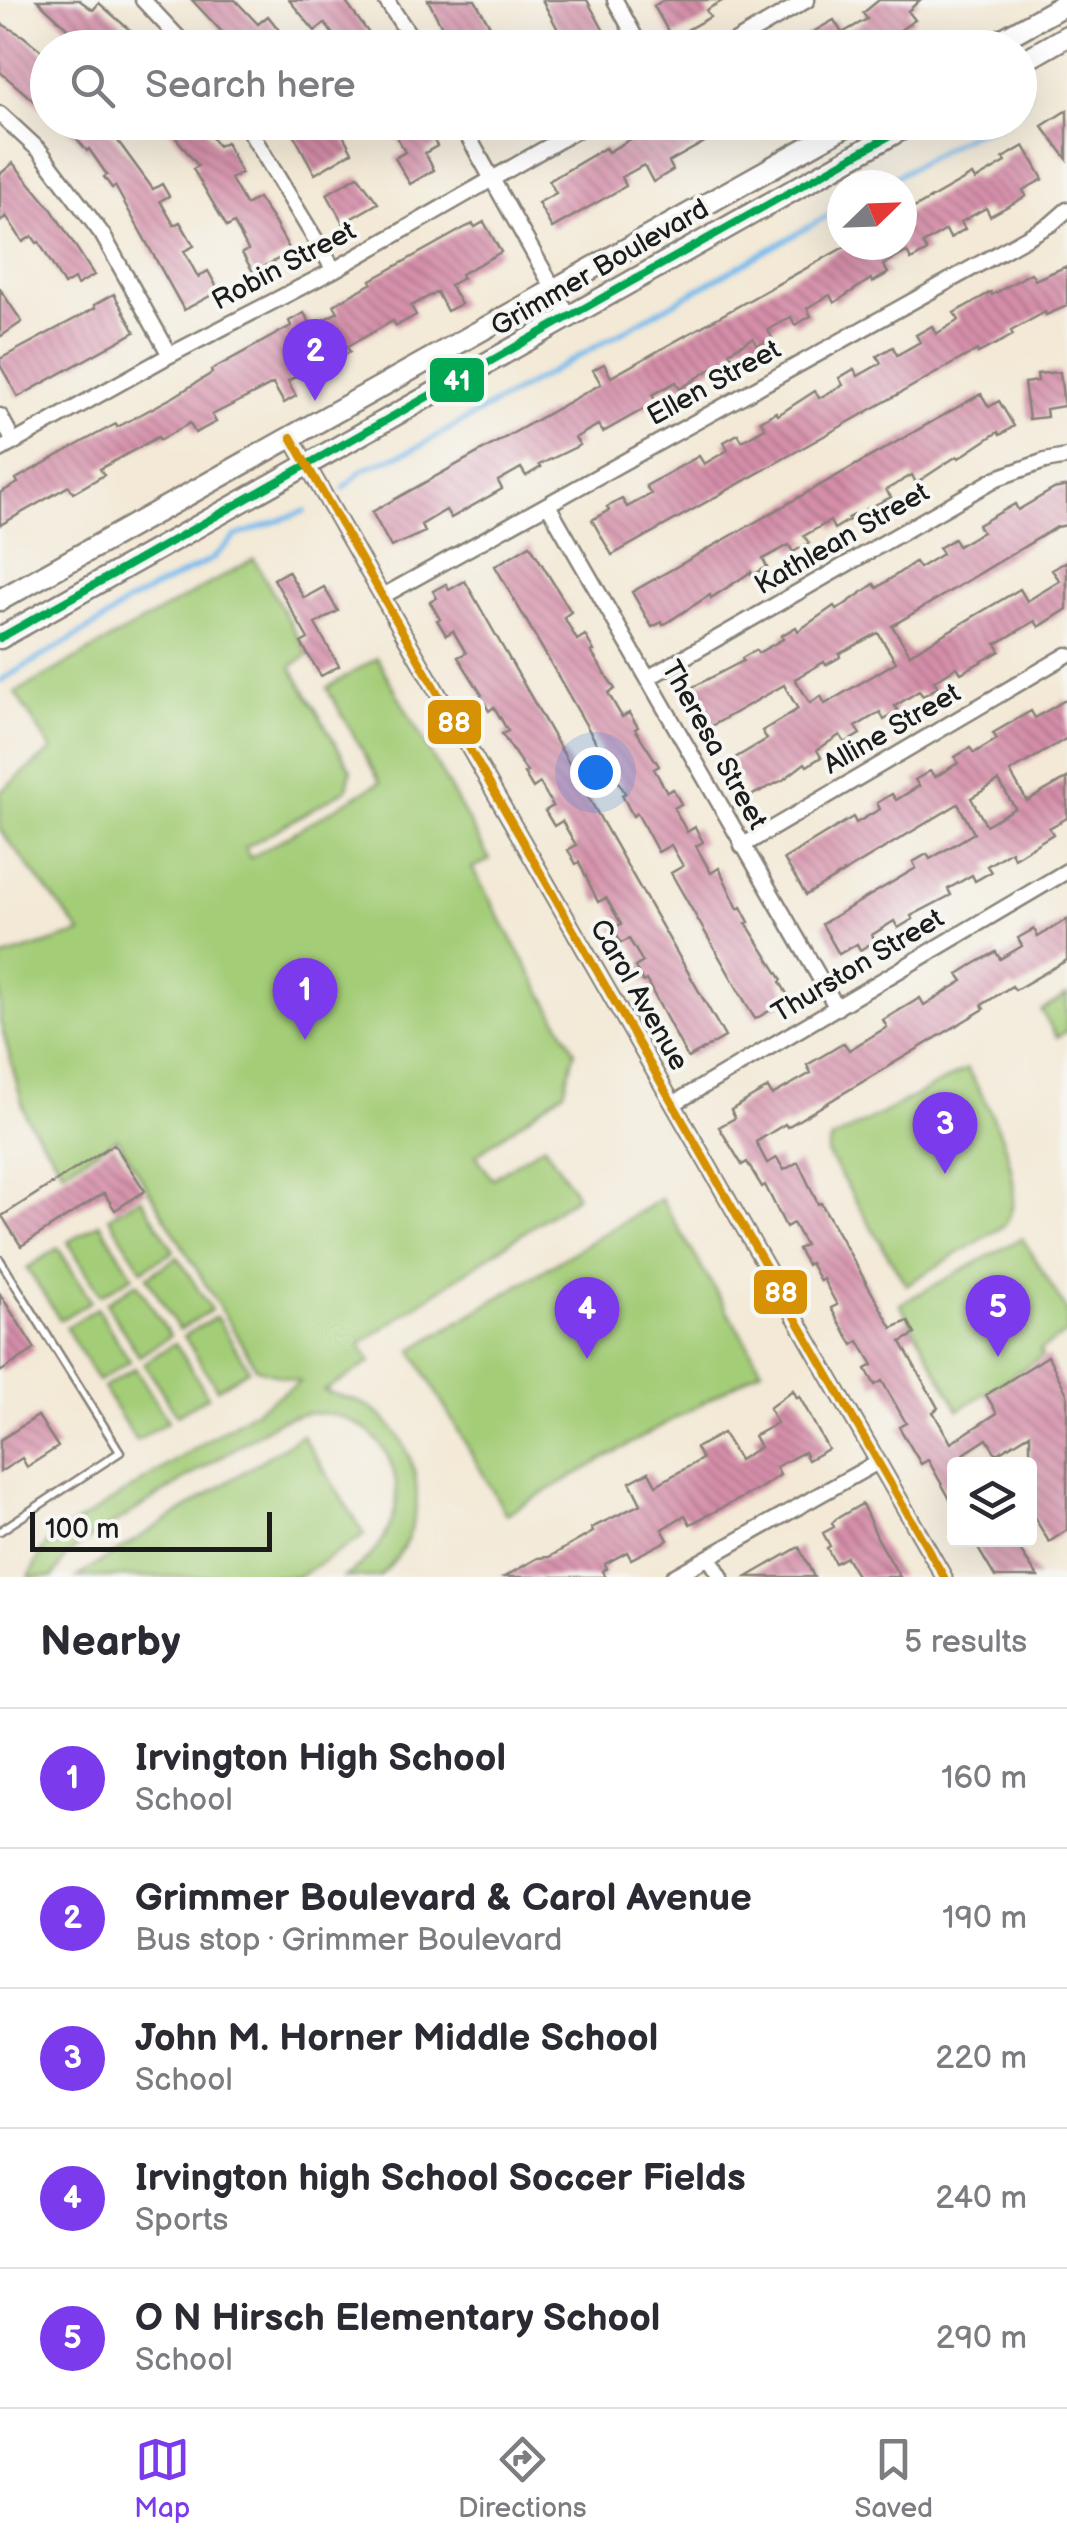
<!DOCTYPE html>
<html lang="en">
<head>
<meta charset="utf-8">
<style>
	:root { --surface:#fff; --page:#f7f7f7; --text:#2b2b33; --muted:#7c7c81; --line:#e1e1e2; --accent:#7c3aed }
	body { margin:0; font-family:"Balsamiq Sans",sans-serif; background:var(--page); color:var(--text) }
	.controls { position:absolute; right:30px; bottom:30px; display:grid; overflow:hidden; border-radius:10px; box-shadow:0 10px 40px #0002 }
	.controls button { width:90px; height:90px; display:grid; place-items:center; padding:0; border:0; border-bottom:2px solid var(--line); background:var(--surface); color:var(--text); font:50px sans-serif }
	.compass { position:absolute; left:827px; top:170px; width:90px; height:90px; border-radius:50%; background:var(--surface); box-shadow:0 10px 40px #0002; rotate:67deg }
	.scale { position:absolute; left:30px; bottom:25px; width:242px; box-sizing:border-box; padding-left:10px; border:5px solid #1c1c1c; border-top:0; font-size:28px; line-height:35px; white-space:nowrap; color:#1c1c1c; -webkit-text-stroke:8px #f6f6f2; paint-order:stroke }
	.you { position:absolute; left:595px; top:772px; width:35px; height:35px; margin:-25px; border:8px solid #fff; border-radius:50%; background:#1a73e8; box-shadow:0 0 0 15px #1a73e833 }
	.badge { display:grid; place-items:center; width:65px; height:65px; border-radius:50%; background:var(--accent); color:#fff; font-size:32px; font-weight:700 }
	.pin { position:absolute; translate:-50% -82px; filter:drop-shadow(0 2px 5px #0008) }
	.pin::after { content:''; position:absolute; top:52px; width:35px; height:30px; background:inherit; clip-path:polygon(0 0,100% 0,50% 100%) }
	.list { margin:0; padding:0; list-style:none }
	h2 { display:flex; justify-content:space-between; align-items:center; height:130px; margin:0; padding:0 40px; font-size:42px }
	h2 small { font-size:32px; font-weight:400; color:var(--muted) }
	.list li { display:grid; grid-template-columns:65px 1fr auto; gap:30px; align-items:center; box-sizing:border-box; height:140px; padding:0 40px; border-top:2px solid var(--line) }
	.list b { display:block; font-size:38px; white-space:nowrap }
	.list p { margin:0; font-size:32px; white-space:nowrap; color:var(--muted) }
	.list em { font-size:32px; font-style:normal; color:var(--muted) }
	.icon { flex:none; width:55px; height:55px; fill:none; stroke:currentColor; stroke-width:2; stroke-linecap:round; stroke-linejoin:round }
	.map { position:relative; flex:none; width:1067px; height:1577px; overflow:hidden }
	.search { position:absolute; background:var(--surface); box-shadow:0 10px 40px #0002; left:30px; right:30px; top:30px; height:110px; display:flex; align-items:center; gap:25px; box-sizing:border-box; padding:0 35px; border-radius:55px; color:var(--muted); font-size:38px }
	.sheet { height:830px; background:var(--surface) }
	nav { display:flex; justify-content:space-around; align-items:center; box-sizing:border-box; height:140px; border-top:2px solid var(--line); background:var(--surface); font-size:28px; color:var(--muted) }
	nav a { display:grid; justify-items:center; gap:5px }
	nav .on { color:var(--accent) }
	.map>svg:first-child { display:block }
	.green { fill:#a4cd78; stroke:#60744a; stroke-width:2.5 }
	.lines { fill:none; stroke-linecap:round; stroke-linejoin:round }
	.stream { stroke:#76baec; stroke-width:5 }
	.building { fill:url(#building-back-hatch); fill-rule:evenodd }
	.service-casing { stroke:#888279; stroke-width:11 }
	.minor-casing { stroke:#888279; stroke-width:19 }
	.secondary-casing { stroke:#888279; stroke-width:25 }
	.service { stroke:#fff; stroke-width:6 }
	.minor { stroke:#fff; stroke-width:14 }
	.secondary { stroke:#fff; stroke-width:20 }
	.bus-1-casing { stroke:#f6f6f2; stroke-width:15 }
	.bus-2-casing { stroke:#f6f6f2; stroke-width:15 }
	.bus-1 { stroke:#00a651; stroke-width:8 }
	.bus-2 { stroke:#d69104; stroke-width:8 }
	.labels { text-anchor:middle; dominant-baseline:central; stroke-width:8; stroke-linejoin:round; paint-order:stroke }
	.street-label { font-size:28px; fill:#1c1c1c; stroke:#f6f6f2 }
	.line-badge { stroke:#f6f6f2; stroke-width:4 }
	.badge-label { font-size:28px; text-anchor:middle; font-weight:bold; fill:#fff }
</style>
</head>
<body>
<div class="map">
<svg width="1067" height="1577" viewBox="0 0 1067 1577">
	<defs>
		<pattern id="building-back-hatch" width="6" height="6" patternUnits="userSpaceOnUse" patternTransform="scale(2.5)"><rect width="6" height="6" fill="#d58ea9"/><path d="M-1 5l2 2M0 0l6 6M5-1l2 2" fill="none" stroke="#ac7389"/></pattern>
	</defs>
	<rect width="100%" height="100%" fill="#f6f6f2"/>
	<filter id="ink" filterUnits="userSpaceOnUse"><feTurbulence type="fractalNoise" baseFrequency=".01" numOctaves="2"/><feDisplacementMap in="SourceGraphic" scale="20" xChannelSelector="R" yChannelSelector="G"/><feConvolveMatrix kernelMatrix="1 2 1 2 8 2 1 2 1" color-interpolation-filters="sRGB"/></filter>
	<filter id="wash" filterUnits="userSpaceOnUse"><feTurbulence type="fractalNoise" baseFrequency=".0048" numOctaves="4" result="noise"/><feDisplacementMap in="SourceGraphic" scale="40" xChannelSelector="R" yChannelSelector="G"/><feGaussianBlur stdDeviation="2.25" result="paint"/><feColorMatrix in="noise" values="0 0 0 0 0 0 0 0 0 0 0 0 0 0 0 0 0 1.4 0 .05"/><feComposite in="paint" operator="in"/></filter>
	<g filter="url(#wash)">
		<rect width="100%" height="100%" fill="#f3e9d6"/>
		<!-- green -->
		<path class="green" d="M254 559 308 655 291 667 351 770 347 789 245 848 250 858 380 782 327 688 377 658 490 860 472 868 575 1051 564 1091 476 1155 492 1179 544 1145 577 1196 360 1344 371 1362 324 1391C341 1397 360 1399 375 1411 429 1453 431 1532 379 1577H344C447 1513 384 1383 280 1420L83 1543 66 1556 53 1577H29L44 1547 61 1533 300 1382 257 1369 117 1138 63 1171 26 1117 0 1021V958L81 933 0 830V792L52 750 15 693Z
			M1067 995V1031L1057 1037 1041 1011Z
			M967 1069C989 1105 1032 1183 1005 1225L906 1285 827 1153 831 1140Z
			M141 1198 174 1251 142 1270 109 1217Z
			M661 1199 762 1369 506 1514 412 1350Z
			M100 1223 133 1276 101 1295 68 1242Z
			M1022 1238 1067 1311V1333L1040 1350 1042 1356 959 1410 900 1304Z
			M58 1248 91 1301 60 1320 27 1268Z
			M178 1257 211 1310 179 1330 147 1277Z
			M137 1283 170 1336 139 1356 106 1303Z
			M97 1308 130 1361 98 1381 66 1328Z
			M216 1317 249 1369 217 1389 184 1336Z
			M175 1343 208 1396 177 1415 144 1363Z
			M135 1368 168 1421 136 1441 103 1388Z
			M302 1435 365 1535 298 1577H77Z"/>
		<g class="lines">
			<!-- stream -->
			<path class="stream" d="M1020 109 1028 94V85
				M881 185 967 136 1005 122
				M344 488 362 470 414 449 842 208
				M0 681 104 620 126 603 212 559 236 536 305 511"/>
		</g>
		<g id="blocks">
			<!-- building -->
			<path class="building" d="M37 0H79L93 10 99 3 150 48H89Z
				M192 0H235L258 24 268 16 287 40 278 48H237Z
				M289 0H344L380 48H342L325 23 315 31Z
				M428 0H475L497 38 481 48H453Z
				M542 0H587L613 48H568Z
				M664 0H724L706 10 710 17 672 38 654 6Z
				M879 0H920L908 11 915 20 874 48H785L834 20 842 33 867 19 863 13Z
				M0 23 23 36 48 56V113L0 72Z
				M1067 110V159L1042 126Z
				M63 122H101L115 137 153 189 162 184 169 196 160 201 174 225 180 222 194 246 184 251 198 277 208 271 219 291 184 310 115 186 112 188 104 177 107 175 89 149 87 151Z
				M177 122H200L218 146 226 142 241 173 231 179 246 205 258 198 273 220 291 252 265 266 267 270 256 277 242 253 248 250 234 223 227 227 193 169 198 166 169 129Z
				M287 122H336L352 152 315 174Z
				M389 122H424L437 146 425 153 434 170 410 184 395 158 405 152Z
				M660 122H700L710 139 669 162 673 170 653 182 644 165 622 177 626 186 552 228 538 203 556 193 549 181 605 148 608 152Z
				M1024 146 1043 179 1023 190 1026 196 990 216 986 208 961 222 965 229 950 238 946 230 923 244 927 251 911 260 907 252 883 265 888 273 873 282 871 279 834 303 830 295 807 308 811 316 795 325 791 317 768 330 772 338 757 346 753 338 729 352 734 360 719 368 717 365 680 389 676 382 652 395 656 402 603 432 598 425 575 438 580 445 539 465 541 467 526 476 521 468 498 481 502 489 451 518 446 510 421 525 425 532 391 547 372 512 601 384 593 370 604 364 611 377 848 245H902V215L972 175 975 180 1006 162 1003 158Z
				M13 163 52 210 94 275 77 285 74 279 64 285 39 242 37 243 32 236 23 242 6 216 0 222V174Z
				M358 176 378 203 343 223 327 194Z
				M484 222 501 252 461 274 463 278 450 285 461 304 447 311 437 292 411 306 416 315 396 326 393 321 347 347 350 352 331 362 333 366 318 375 313 366 288 381 296 396 284 403 273 384 212 415 216 422 195 433 190 423 160 440 158 437 100 469 104 475 73 493 69 486 0 525V493L18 483 16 479 86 440 116 424 117 427 125 423 175 396 212 373 211 370 291 326 289 321 304 313 312 326 338 312 334 305 372 283 371 280 466 227 473 224 475 227Z
				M1067 266V306L1046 315 1045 312 1011 331 1013 335 1000 342 978 353 977 350 612 555 592 520 609 510 607 507 622 499 627 507 651 494 646 486 699 456 704 464 728 450 724 442 738 434 742 441 765 428 761 421 776 412 778 415 815 391 819 398 843 385 839 378 854 369 858 376 881 363 877 356 893 347 897 355 920 342 916 335 932 326 936 334 959 320 954 313 991 292 992 295 1031 273 1035 280Z
				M0 289 22 322 0 337Z
				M114 294 135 332 18 397 0 365V359L95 308 94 305Z
				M1060 372 1064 406 1046 409 1047 417 1029 419 1024 383 1038 381 1037 374Z
				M981 394 989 407 999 401 1014 426 1000 435 998 432 959 458 957 456 916 483 912 475 886 490 891 497 848 518 849 520 834 529 830 521 804 536 809 543 793 552 789 545 763 559 767 567 752 575 751 572 711 598 710 595 663 625 662 622 652 627 632 592Z
				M1067 486V525L1057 527 892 626 910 654 1020 589 1027 601 1060 581 1052 570 1067 561V609L1039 627 1035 621 1008 637 996 644 1000 651 961 673 957 667 934 681 938 687 923 696 919 691 895 706 898 711 884 720 880 712 855 727 860 734 845 743 840 735 817 750 821 757 807 766 805 763 783 780 750 796 730 761 767 739 762 731 798 709 784 685 708 728 687 690 743 661 742 658 756 650 758 653 783 639 781 636 796 627 798 631 834 606 837 610 874 584 877 588 915 562 919 568 942 554 939 548 954 539 958 546 982 532 978 525 1015 504 1018 510 1054 489ZM878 633 896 662 825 704 821 696 810 703 795 679 824 662 826 665 840 657 839 654Z
				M530 545 571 612 564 617 577 640 585 635 594 651 591 652 615 689 608 693 622 717 629 713 638 727 635 729 659 766 654 769 667 792 673 789 681 804 674 808 687 832 695 827 703 842 696 846 711 873 719 868 738 909 741 907 749 922 746 923 782 980 780 982 790 999 755 1019 671 873 683 866 671 845 658 852 637 813 633 816 622 795 625 793 495 566Z
				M288 571 304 598 324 587 338 611 315 624 339 666 321 676 301 643 308 639 274 579Z
				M465 581 725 1037 688 1058 646 980 643 982 635 967 643 962 629 939 621 943 613 928 621 924 606 898 598 902 579 862 576 864 568 850 576 845 562 821 554 826 545 811 553 806 540 783 533 788 524 773 527 772 502 734 508 731 494 707 489 711 480 696 482 695 458 657 466 653 453 631 446 635 437 620 440 619 430 602 437 598 433 591 446 584 449 590Z
				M1067 699V738L1010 772 1027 801 1067 778V818L1049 828 1053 834 1014 858 1011 851 987 866 991 872 975 881 972 875 948 889 951 895 911 916 913 919 898 928 894 921 872 935 875 941 860 950 857 944 839 954 822 924 916 868 913 862 927 854 930 859 974 833 958 804 806 895 784 859 853 817 856 823 880 809 877 803 892 794 896 800 919 786 915 780 930 771 935 777 958 763 955 757 970 748 974 753 997 739 993 733 1031 711 1035 718ZM999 781 1015 808 986 825 971 798Z
				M1067 919V960L1015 990 1012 986 982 1005 984 1009 787 1127 785 1124 756 1142 767 1163 777 1158 784 1170 798 1162 818 1204 821 1203 892 1328 908 1321 915 1334 901 1342 938 1408 933 1412 951 1443 997 1413 986 1395 1048 1356 1067 1394V1530L1049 1542 1030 1510V1434L996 1454 987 1439 964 1454 969 1464H954V1506L928 1460 921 1464 912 1449 899 1427 906 1423 882 1381 875 1385 866 1369 873 1365 859 1341 853 1345 837 1319 831 1308 837 1305 823 1279 820 1281 810 1263 807 1265 798 1249 805 1245 793 1223 786 1227 765 1185 762 1187 747 1162 742 1165 719 1127 735 1118 731 1110 752 1097 768 1088 772 1095 811 1073 807 1065 829 1052 844 1043 849 1050 887 1027 883 1020 920 998 924 1005 963 981 958 974 974 964 996 952 1000 959 1022 946 1018 938 1034 929 1038 937Z
				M114 1144 145 1191 115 1210 104 1193 21 1246 2 1216Z
				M0 1294 35 1349 0 1372Z
				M793 1390 797 1398 799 1396 828 1449 808 1460 804 1452 776 1467 780 1475 759 1489 690 1524 685 1515 662 1529 668 1540 631 1559 627 1552 605 1564 607 1568 602 1571 605 1577H504L538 1558 549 1557 593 1532 591 1528 641 1504 630 1482 649 1472 656 1485 702 1459 696 1448 723 1433 739 1460 760 1447 754 1436 777 1423 769 1408Z
				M38 1416 58 1447 27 1467 22 1458 0 1472V1440Z
				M862 1504 878 1539 900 1577H858L846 1557 835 1563 827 1548 830 1546 823 1533 834 1527 832 1523 836 1519Z
				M973 1540H1013L1038 1577H995Z
				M799 1547 814 1577H747Z"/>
		</g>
	</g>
	<g filter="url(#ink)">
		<use href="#blocks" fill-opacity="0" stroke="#888279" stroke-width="2.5"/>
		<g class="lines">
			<defs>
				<path id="service" d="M0 1260 120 1452 0 1531"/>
				<path id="minor" d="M143 0 188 48
					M386 0 418 48
					M615 0 641 48
					M724 48 807 0
					M0 114 40 151 102 234 170 355
					M244 122 334 270
					M460 122 570 318
					M0 416 14 442
					M291 437 944 1577
					M0 450 170 355 334 270 591 122
					M548 505 837 1008
					M383 596 1051 224 1067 210
					M648 678 997 478 1045 461 1067 457
					M742 846 1067 655
					M673 1104 1067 871
					M709 1557 721 1577
					M673 1577 878 1462"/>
				<path id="secondary" d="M987 48 1067 3
					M1020 63 1067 36
					M0 600 853 122
					M0 638 914 122"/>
			</defs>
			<!-- service casing -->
			<use href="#service" class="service-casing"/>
			<!-- minor casing -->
			<use href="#minor" class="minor-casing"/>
			<!-- secondary casing -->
			<use href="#secondary" class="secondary-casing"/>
			<!-- service -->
			<use href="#service" class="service"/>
			<!-- minor -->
			<use href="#minor" class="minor"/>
			<!-- secondary -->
			<use href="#secondary" class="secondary"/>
			<defs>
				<path id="bus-1" d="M0 638 914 122"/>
				<path id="bus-2" d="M291 437 944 1577"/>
			</defs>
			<!-- bus-1 casing -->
			<use href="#bus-1" class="bus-1-casing"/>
			<!-- bus-2 casing -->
			<use href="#bus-2" class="bus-2-casing"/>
			<!-- bus-1 -->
			<use href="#bus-1" class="bus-1"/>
			<!-- bus-2 -->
			<use href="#bus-2" class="bus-2"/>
		</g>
	</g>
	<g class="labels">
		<!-- street labels -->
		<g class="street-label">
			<text transform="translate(284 266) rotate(-28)">Robin Street</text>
			<text transform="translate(600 268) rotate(-30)">Grimmer Boulevard</text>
			<text transform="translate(714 383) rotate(-29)">Ellen Street</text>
			<text transform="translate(842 539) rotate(-30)">Kathlean Street</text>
			<text transform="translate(892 729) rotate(-30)">Alline Street</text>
			<text transform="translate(714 745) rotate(61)">Theresa Street</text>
			<text transform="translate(858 966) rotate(-31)">Thurston Street</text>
			<text transform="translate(639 995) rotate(60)">Carol Avenue</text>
		</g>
	</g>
	<g class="line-badge">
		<rect x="428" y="356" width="58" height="48" rx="10" fill="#00a651"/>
		<rect x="426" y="698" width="57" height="48" rx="10" fill="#d69104"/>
		<rect x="752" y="1268" width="57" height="48" rx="10" fill="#d69104"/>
	</g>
	<g class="badge-label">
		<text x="457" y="390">41</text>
		<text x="454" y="732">88</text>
		<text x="781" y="1302">88</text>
	</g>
</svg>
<div class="controls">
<button><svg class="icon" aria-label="layers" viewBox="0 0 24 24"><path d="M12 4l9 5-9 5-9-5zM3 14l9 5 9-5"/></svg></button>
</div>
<svg class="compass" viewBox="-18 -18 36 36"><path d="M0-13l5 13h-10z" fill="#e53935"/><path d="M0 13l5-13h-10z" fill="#7c7c81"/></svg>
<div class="scale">100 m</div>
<div class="you"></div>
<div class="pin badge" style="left:305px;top:1040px">1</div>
<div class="pin badge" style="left:315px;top:401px">2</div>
<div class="pin badge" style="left:945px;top:1174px">3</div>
<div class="pin badge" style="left:587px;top:1359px">4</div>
<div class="pin badge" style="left:998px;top:1357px">5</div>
<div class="search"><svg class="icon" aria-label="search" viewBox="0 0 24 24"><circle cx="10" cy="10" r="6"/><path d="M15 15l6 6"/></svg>Search here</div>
</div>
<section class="sheet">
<h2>Nearby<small>5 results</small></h2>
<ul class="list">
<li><span class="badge">1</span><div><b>Irvington High School</b><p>School</p></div><em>160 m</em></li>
<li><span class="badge">2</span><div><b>Grimmer Boulevard &amp; Carol Avenue</b><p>Bus stop · Grimmer Boulevard</p></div><em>190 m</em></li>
<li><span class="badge">3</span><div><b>John M. Horner Middle School</b><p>School</p></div><em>220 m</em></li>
<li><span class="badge">4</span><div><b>Irvington high School Soccer Fields</b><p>Sports</p></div><em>240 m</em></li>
<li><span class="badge">5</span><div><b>O N Hirsch Elementary School</b><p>School</p></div><em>290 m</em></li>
</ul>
</section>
<nav>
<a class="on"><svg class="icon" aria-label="map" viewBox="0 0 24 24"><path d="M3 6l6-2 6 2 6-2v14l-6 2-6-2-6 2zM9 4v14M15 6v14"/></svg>Map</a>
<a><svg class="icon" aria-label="directions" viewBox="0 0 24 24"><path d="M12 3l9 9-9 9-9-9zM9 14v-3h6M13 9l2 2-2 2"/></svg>Directions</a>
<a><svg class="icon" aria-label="saved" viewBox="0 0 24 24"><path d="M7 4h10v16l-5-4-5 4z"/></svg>Saved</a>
</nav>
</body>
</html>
